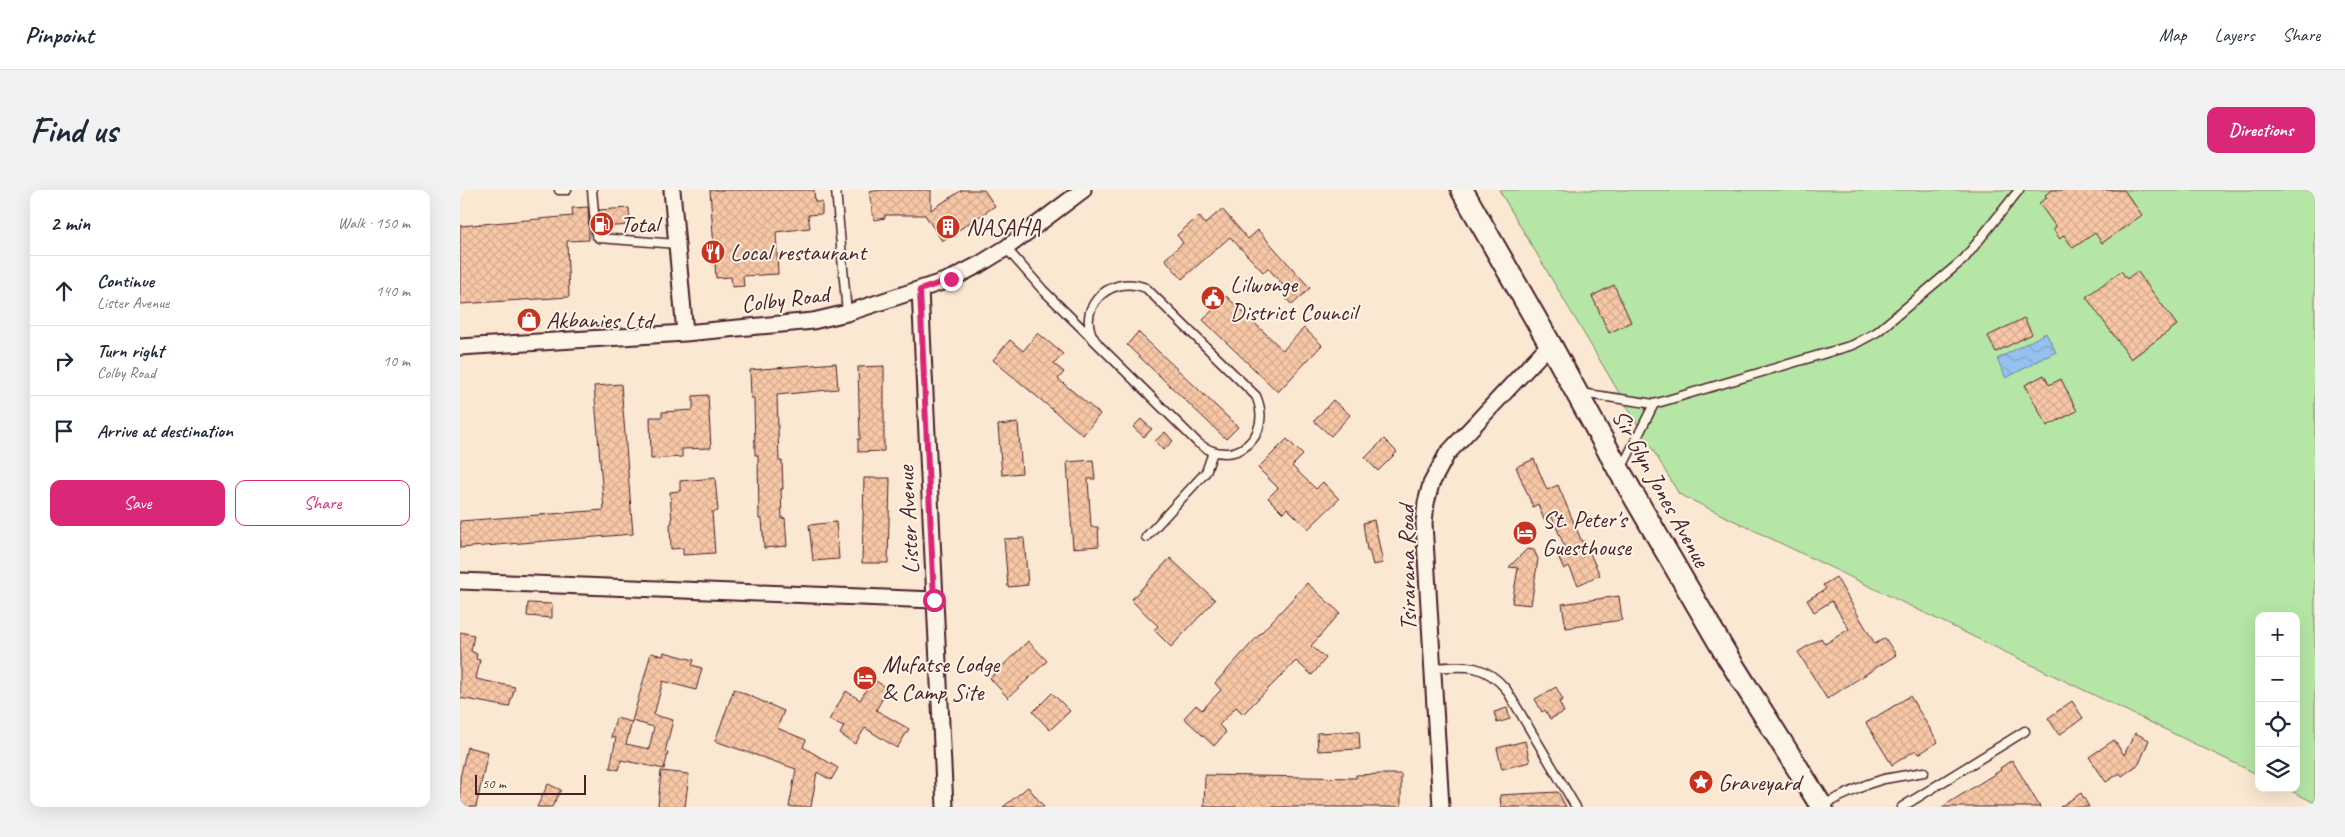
<!DOCTYPE html>
<html lang="en">
<head>
<meta charset="utf-8">
<style>
	:root { --surface:#fff; --page:#f2f2f3; --text:#1f2937; --muted:#747a83; --line:#e0e1e3; --accent:#db2777 }
	body { margin:0; font-family:Caveat,sans-serif; background:var(--page); color:var(--text) }
	.controls { position:absolute; right:15px; bottom:15px; display:grid; overflow:hidden; border-radius:10px; box-shadow:0 5px 20px #0002 }
	.controls button { width:45px; height:45px; display:grid; place-items:center; padding:0; border:0; border-bottom:1px solid var(--line); background:var(--surface); color:var(--text); font:25px sans-serif }
	.scale { position:absolute; left:15px; bottom:12px; width:111px; box-sizing:border-box; padding-left:5px; border:2px solid #4a1f2b; border-top:0; font-size:14px; line-height:18px; white-space:nowrap; color:#4a1f2b; -webkit-text-stroke:4px #fcf5e5; paint-order:stroke }
	.stop { position:absolute; width:15px; height:15px; margin:-11px; border:4px solid #db2777; border-radius:50%; background:#fff }
	.stop.end { background:#db2777; border-color:#fff; box-shadow:0 1px 5px #0008 }
	.list { margin:0; padding:0; list-style:none }
	h2 { display:flex; justify-content:space-between; align-items:center; height:65px; margin:0; padding:0 20px; font-size:21px }
	h2 small { font-size:16px; font-weight:400; color:var(--muted) }
	.list li { display:grid; grid-template-columns:32px 1fr auto; gap:15px; align-items:center; box-sizing:border-box; height:70px; padding:0 20px; border-top:1px solid var(--line) }
	.list b { display:block; font-size:19px; white-space:nowrap }
	.list p { margin:0; font-size:16px; white-space:nowrap; color:var(--muted) }
	.list em { font-size:16px; font-style:normal; color:var(--muted) }
	.actions { display:flex; gap:10px; padding:15px 20px }
	.actions a { flex:1; padding:11px 0; border:1px solid var(--accent); border-radius:10px; text-align:center; font-size:18px; color:var(--accent) }
	.actions .main { background:var(--accent); color:#fff }
	.icon { flex:none; width:28px; height:28px; fill:none; stroke:currentColor; stroke-width:2; stroke-linecap:round; stroke-linejoin:round }
	.map { position:relative; flex:none; width:1855px; height:617px; overflow:hidden; border-radius:10px }
	header { display:flex; align-items:center; gap:30px; box-sizing:border-box; height:70px; padding:0 25px; background:var(--surface); border-bottom:1px solid var(--line) }
	header strong { font-size:24px }
	nav { display:flex; gap:28px; margin-inline-start:auto; font-size:18px }
	.intro { display:flex; align-items:center; justify-content:space-between; box-sizing:border-box; height:120px; padding:0 30px }
	h1 { margin:0; font-size:35px }
	.button { padding:12px 22px; border-radius:10px; background:var(--accent); color:#fff; font-size:18px; font-weight:700 }
	main { display:flex; gap:30px; padding:0 30px }
	aside { flex:1; background:var(--surface); border-radius:10px; box-shadow:0 5px 20px #0002 }
	.map>svg:first-child { display:block }
	.green { fill:#b5e6a6; stroke:#808268 }
	.water { fill:url(#water-waves); stroke:#7681a0 }
	.building { fill:url(#building-cross-hatch); stroke:#4a1f2b }
	.lines { fill:none; stroke-linecap:round; stroke-linejoin:round }
	.service-casing { stroke:#4a1f2b; stroke-width:11 }
	.minor-casing { stroke:#4a1f2b; stroke-width:19 }
	.secondary-casing { stroke:#4a1f2b; stroke-width:25 }
	.service { stroke:#fcf5e5; stroke-width:8 }
	.minor { stroke:#fcf5e5; stroke-width:15 }
	.secondary { stroke:#fcf5e5; stroke-width:21 }
	.route { stroke:#db2777; stroke-width:6 }
	.labels { text-anchor:middle; dominant-baseline:central; stroke-width:4; stroke-linejoin:round; paint-order:stroke }
	.poi-label { font-size:24px; fill:#4a1f2b; stroke:#fcf5e5; text-anchor:start }
	.street-label { font-size:24px; fill:#4a1f2b; stroke:#fcf5e5 }
</style>
</head>
<body>
<header>
<strong>Pinpoint</strong>
<nav><a>Map</a><a>Layers</a><a>Share</a></nav>
</header>
<div class="intro"><h1>Find us</h1><a class="button">Directions</a></div>
<main>
<aside>
<h2>2 min<small>Walk · 150 m</small></h2>
<ul class="list">
<li><svg class="icon" aria-label="ahead" viewBox="0 0 24 24"><path d="M12 20V5M6 11l6-6 6 6"/></svg><div><b>Continue</b><p>Lister Avenue</p></div><em>140 m</em></li>
<li><svg class="icon" aria-label="right" viewBox="0 0 24 24"><path d="M7 20v-9h11M14 6l5 5-5 5"/></svg><div><b>Turn right</b><p>Colby Road</p></div><em>10 m</em></li>
<li><svg class="icon" aria-label="arrive" viewBox="0 0 24 24"><path d="M6 21V4h12l-3 4 3 4H6"/></svg><div><b>Arrive at destination</b></div></li>
</ul>
<div class="actions"><a class="main">Save</a><a>Share</a></div>
</aside>
<div class="map">
<svg width="1855" height="617" viewBox="0 0 1855 617">
	<defs>
		<pattern id="water-waves" width="16" height="10" patternUnits="userSpaceOnUse" patternTransform="scale(1.25)"><rect width="16" height="10" fill="#94c2ee"/><path d="M0 5q4-4 8 0t8 0" fill="none" stroke="#81a6cc"/></pattern>
		<pattern id="building-cross-hatch" width="8" height="8" patternUnits="userSpaceOnUse" patternTransform="scale(1.25)"><rect width="8" height="8" fill="#f7c8a6"/><path d="M0 0l8 8M0 8l8-8" fill="none" stroke="#d5ab8f"/></pattern>
	</defs>
	<rect width="100%" height="100%" fill="#fae8d2"/>
	<filter id="ink" filterUnits="userSpaceOnUse"><feTurbulence type="fractalNoise" baseFrequency=".02" numOctaves="2"/><feDisplacementMap in="SourceGraphic" scale="10" xChannelSelector="R" yChannelSelector="G"/><feConvolveMatrix kernelMatrix="1 2 1 2 8 2 1 2 1" color-interpolation-filters="sRGB"/></filter>
	<g filter="url(#ink)">
		<!-- green -->
		<path class="green" d="M1039 0H1855V613L1825 598H1836V426H1799V585L1219 304Z"/>
		<!-- water -->
		<path class="water" d="M1586 143 1596 162 1546 188 1537 169Z"/>
		<!-- building -->
		<path class="building" d="M250 0H354L355 12H362V24L348 25 350 38 316 42 318 84 283 86 284 96 272 97 271 87 256 88Z
			M420 0H471V20L502 0H524L535 16 482 51 465 25H425V28L414 30 409 2Z
			M1592 0H1664L1682 25 1642 53 1635 43 1613 58 1604 45 1600 49 1593 39 1596 37 1579 13 1587 8 1585 5Z
			M128 17 129 50 107 51 109 107 0 114V36L113 26 112 18Z
			M169 18 170 35 141 37 139 20Z
			M762 19 788 49 798 40 850 98 832 115 823 105 828 101 808 78 803 82 770 47 722 89 705 69 723 53 717 45 739 26 745 34Z
			M1661 81 1667 89 1677 81 1717 135 1671 169 1626 107Z
			M1154 95 1171 132 1149 143 1132 106Z
			M766 106 823 160 844 138 862 155 818 202 743 130Z
			M1564 128 1572 144 1536 162 1528 146Z
			M678 142 778 237 766 249 667 155Z
			M578 143 603 164 594 174 604 182 598 189 640 224 623 245 533 170 550 150 563 161Z
			M376 173 378 199 317 205 319 271H322L323 299H321L322 329 325 328 327 356 304 358 302 329H299L298 265H295L294 208H291L290 180Z
			M424 176V261L398 262V249H400L398 177Z
			M1584 185 1589 195 1601 189 1617 221 1587 236 1565 195Z
			M161 194 173 344 0 358V331L144 320 134 196Z
			M248 205 251 258 222 259V267L191 269 190 227H202V222L233 220V206Z
			M873 210 890 225 871 246 854 231Z
			M681 229 692 239 684 247 673 237Z
			M558 233 562 283 542 285 538 235Z
			M705 242 713 251 703 260 695 251Z
			M827 249 843 265 832 276 856 299 863 292 879 309 848 339 827 318 823 323 808 308 818 298 798 278Z
			M924 249 937 262 918 281 905 268Z
			M1074 269 1087 300 1098 295 1122 352 1124 351 1140 385 1118 395 1109 376 1104 379 1097 364 1106 360 1092 327 1084 330 1078 314 1073 317 1056 277Z
			M633 270 635 289H628L631 337H638L639 356 613 358 607 272Z
			M255 288 258 321 252 322 255 363 223 365V358L211 359 210 334 212 333 210 302 220 301V291Z
			M404 288H430L428 373H402Z
			M914 330 923 373 913 375 909 360H907L903 333Z
			M376 332 379 369 353 371 349 335Z
			M564 348 568 395 548 397 544 349Z
			M1067 359 1074 360 1078 369 1071 415 1052 413 1058 378 1049 377Z
			M710 368 755 410 711 457 694 440 698 436 671 410Z
			M1376 387 1415 454 1425 448 1436 465 1367 509 1338 462 1361 448 1365 454 1389 439 1372 411 1354 422 1347 410 1366 399 1363 395Z
			M847 393 880 423 851 456 866 468 852 485 836 471 783 524 776 517 759 535 766 542 754 556 724 528 736 515 742 520 761 500 755 493Z
			M1159 406 1162 430 1106 438 1102 414Z
			M68 413 92 414V428L67 426Z
			M0 442 14 445 11 461 17 464 16 469 20 470 16 489 55 497 49 517 0 508Z
			M568 451 587 471 548 508 530 488Z
			M204 462 234 470 232 475 242 478 236 500 203 491 194 525 213 530 205 562 208 563 204 579 161 570 159 580 150 578 156 548 151 547 156 528 172 532 166 554 189 559 194 537 172 531 191 463 203 466Z
			M413 489 428 499 416 520 449 539 437 558 405 538 395 554 380 544 384 536 369 530 386 501 400 510Z
			M1096 497 1103 510 1099 512 1104 522 1090 529 1085 520 1082 522 1075 509Z
			M274 499 324 521 317 538 346 550 343 557 378 578 371 590 357 582 351 617H329L336 579 255 551Z
			M592 503 610 521 590 540 573 522Z
			M1450 506 1478 552 1459 564 1456 560 1432 575 1406 533Z
			M1612 511 1623 528 1599 545 1588 528Z
			M1047 518 1050 529 1037 533 1034 522Z
			M899 541 900 559 858 561 857 543Z
			M1675 543 1689 550 1679 574 1662 586 1660 583 1646 592 1629 567 1654 550 1664 565Z
			M1065 551 1070 572 1042 579 1037 558Z
			M7 557 28 562 16 617H0V588Z
			M1552 570 1580 617H1482L1541 580 1540 578Z
			M201 581 229 584 225 617 198 616Z
			M922 584H941V617H744L745 585 896 588V585Z
			M88 594 101 600 92 617H77Z
			M568 597 584 617H543Z
			M1098 602 1106 617H1041L1040 605Z
			M1621 603 1629 617H1600Z"/>
		<g class="lines">
			<defs>
				<path id="service" d="M99 0H107
					M132 0 136 45 139 48 217 54
					M376 0 387 123
					M546 58 583 100 738 253C774 281 814 246 796 206L686 98C648 82 611 123 638 154
					M1121 203 1194 214 1393 155 1417 142 1504 69 1559 0
					M1161 279 1194 214
					M686 347 746 282 753 262
					M972 478C1004 476 1023 472 1046 499L1116 617
					M1362 615 1408 594 1424 589 1464 582
					M1442 617 1565 541"/>
				<path id="minor" d="M212 0 225 143
					M460 100 485 617
					M0 157 225 143 353 131 387 123 491 89 520 74 546 58 623 0
					M0 391 474 410
					M981 617 964 333 966 313 971 294 987 264 1090 154"/>
				<path id="secondary" d="M1002 0 1090 154 1160 282 1267 466 1362 617"/>
			</defs>
			<!-- service casing -->
			<use href="#service" class="service-casing"/>
			<!-- minor casing -->
			<use href="#minor" class="minor-casing"/>
			<!-- secondary casing -->
			<use href="#secondary" class="secondary-casing"/>
			<!-- service -->
			<use href="#service" class="service"/>
			<!-- minor -->
			<use href="#minor" class="minor"/>
			<!-- secondary -->
			<use href="#secondary" class="secondary"/>
		</g>
	</g>
	<g class="lines" filter="url(#ink)">
		<!-- route -->
		<path class="route" d="M474 410 460 100 491 89"/>
	</g>
	<!-- icons -->
	<defs>
		<symbol id="fuel-disc" viewBox="-11 -11 22 22"><circle r="9.5" fill="#c8321e" stroke="#fcf5e5"/><path d="M-5.5-6h7V0h2V4h1.3V-2.5L3-4.5l.8-.8L6-3V5H2.5V1h-1V6h-7ZM-4.2-4.7v3.2H.2V-4.7Z" fill="#fff"/></symbol>
		<symbol id="building-disc" viewBox="-11 -11 22 22"><circle r="9.5" fill="#c8321e" stroke="#fcf5e5"/><path d="M-4-6H4V6H1V3H-1V6H-4ZM-2.5-4.3h1.7v1.8h-1.7ZM.8-4.3h1.7v1.8H.8ZM-2.5-1h1.7V.8h-1.7ZM.8-1h1.7V.8H.8Z" fill="#fff"/></symbol>
		<symbol id="restaurant-disc" viewBox="-11 -11 22 22"><circle r="9.5" fill="#c8321e" stroke="#fcf5e5"/><path d="M-5-6h1v4h1v-4h1v4h1v-4h1v5L-1.5 .5V6h-2V.5L-5-1ZM5-6V6H3V1.5H1.5Q1.5-4 5-6Z" fill="#fff"/></symbol>
		<symbol id="civic-disc" viewBox="-11 -11 22 22"><circle r="9.5" fill="#c8321e" stroke="#fcf5e5"/><path d="M-.6-6.5H3V-4.5H.6V-3L4-1V1h2V6H-6V1h2V-1L-.6-3ZM-1.2 2.5V6h2.4V2.5Z" fill="#fff"/></symbol>
		<symbol id="shop-disc" viewBox="-11 -11 22 22"><circle r="9.5" fill="#c8321e" stroke="#fcf5e5"/><path d="M-5-2.5h2.3a2.7 3.5 0 0 1 5.4 0H5L5.5 6h-11ZM-1.5-2.5h3a1.5 2.3 0 0 0-3 0Z" fill="#fff"/></symbol>
		<symbol id="hotel-disc" viewBox="-11 -11 22 22"><circle r="9.5" fill="#c8321e" stroke="#fcf5e5"/><path d="M-6-4.5h1.5V1H6V5H4.5V3h-9V5H-6ZM-4 0a1.8 1.8 0 1 1 3.6 0ZM.5 0V-2.5h3Q6-2.5 6 0Z" fill="#fff"/></symbol>
		<symbol id="sight-disc" viewBox="-11 -11 22 22"><circle r="9.5" fill="#c8321e" stroke="#fcf5e5"/><path d="M0-6L1.8-2.2L6-1.7L2.9 1.2L3.7 5.4L0 3.3L-3.7 5.4L-2.9 1.2L-6-1.7L-1.8-2.2Z" fill="#fff"/></symbol>
	</defs>
	<g fill-rule="evenodd">
		<use href="#fuel-disc" x="128" y="20" width="28" height="28"/>
		<use href="#building-disc" x="474" y="23" width="28" height="28"/>
		<use href="#restaurant-disc" x="239" y="48" width="28" height="28"/>
		<use href="#civic-disc" x="739" y="94" width="28" height="28"/>
		<use href="#shop-disc" x="55" y="116" width="28" height="28"/>
		<use href="#hotel-disc" x="1051" y="329" width="28" height="28"/>
		<use href="#hotel-disc" x="391" y="474" width="28" height="28"/>
		<use href="#sight-disc" x="1227" y="578" width="28" height="28"/>
	</g>
	<g class="labels">
		<!-- poi labels -->
		<g class="poi-label">
			<text x="160" y="34">Total</text>
			<text x="506" y="37">NASAHA</text>
			<text x="270" y="62">Local restaurant</text>
			<text x="770" y="94">Lilwonge<tspan x="770" dy="28">District Council</tspan></text>
			<text x="86" y="130">Akbanies Ltd</text>
			<text x="1082" y="329">St. Peter's<tspan x="1082" dy="28">Guesthouse</tspan></text>
			<text x="422" y="474">Mufatse Lodge<tspan x="422" dy="28">&amp; Camp Site</tspan></text>
			<text x="1258" y="592">Graveyard</text>
		</g>
		<!-- street labels -->
		<g class="street-label">
			<text transform="translate(325 109) rotate(-7)">Colby Road</text>
			<text transform="translate(1201 298) rotate(61)">Sir Glyn Jones Avenue</text>
			<text transform="translate(448 330) rotate(-93)">Lister Avenue</text>
			<text transform="translate(947 378) rotate(-91)">Tsirarana Road</text>
		</g>
	</g>
</svg>
<div class="controls">
<button>+</button>
<button>−</button>
<button><svg class="icon" aria-label="locate" viewBox="0 0 24 24"><circle cx="12" cy="12" r="6"/><path d="M12 2v4M12 18v4M2 12h4M18 12h4"/></svg></button>
<button><svg class="icon" aria-label="layers" viewBox="0 0 24 24"><path d="M12 4l9 5-9 5-9-5zM3 14l9 5 9-5"/></svg></button>
</div>
<div class="scale">50 m</div>
<div class="stop" style="left:474px;top:410px"></div>
<div class="stop end" style="left:491px;top:89px"></div>
</div>
</main>
</body>
</html>
